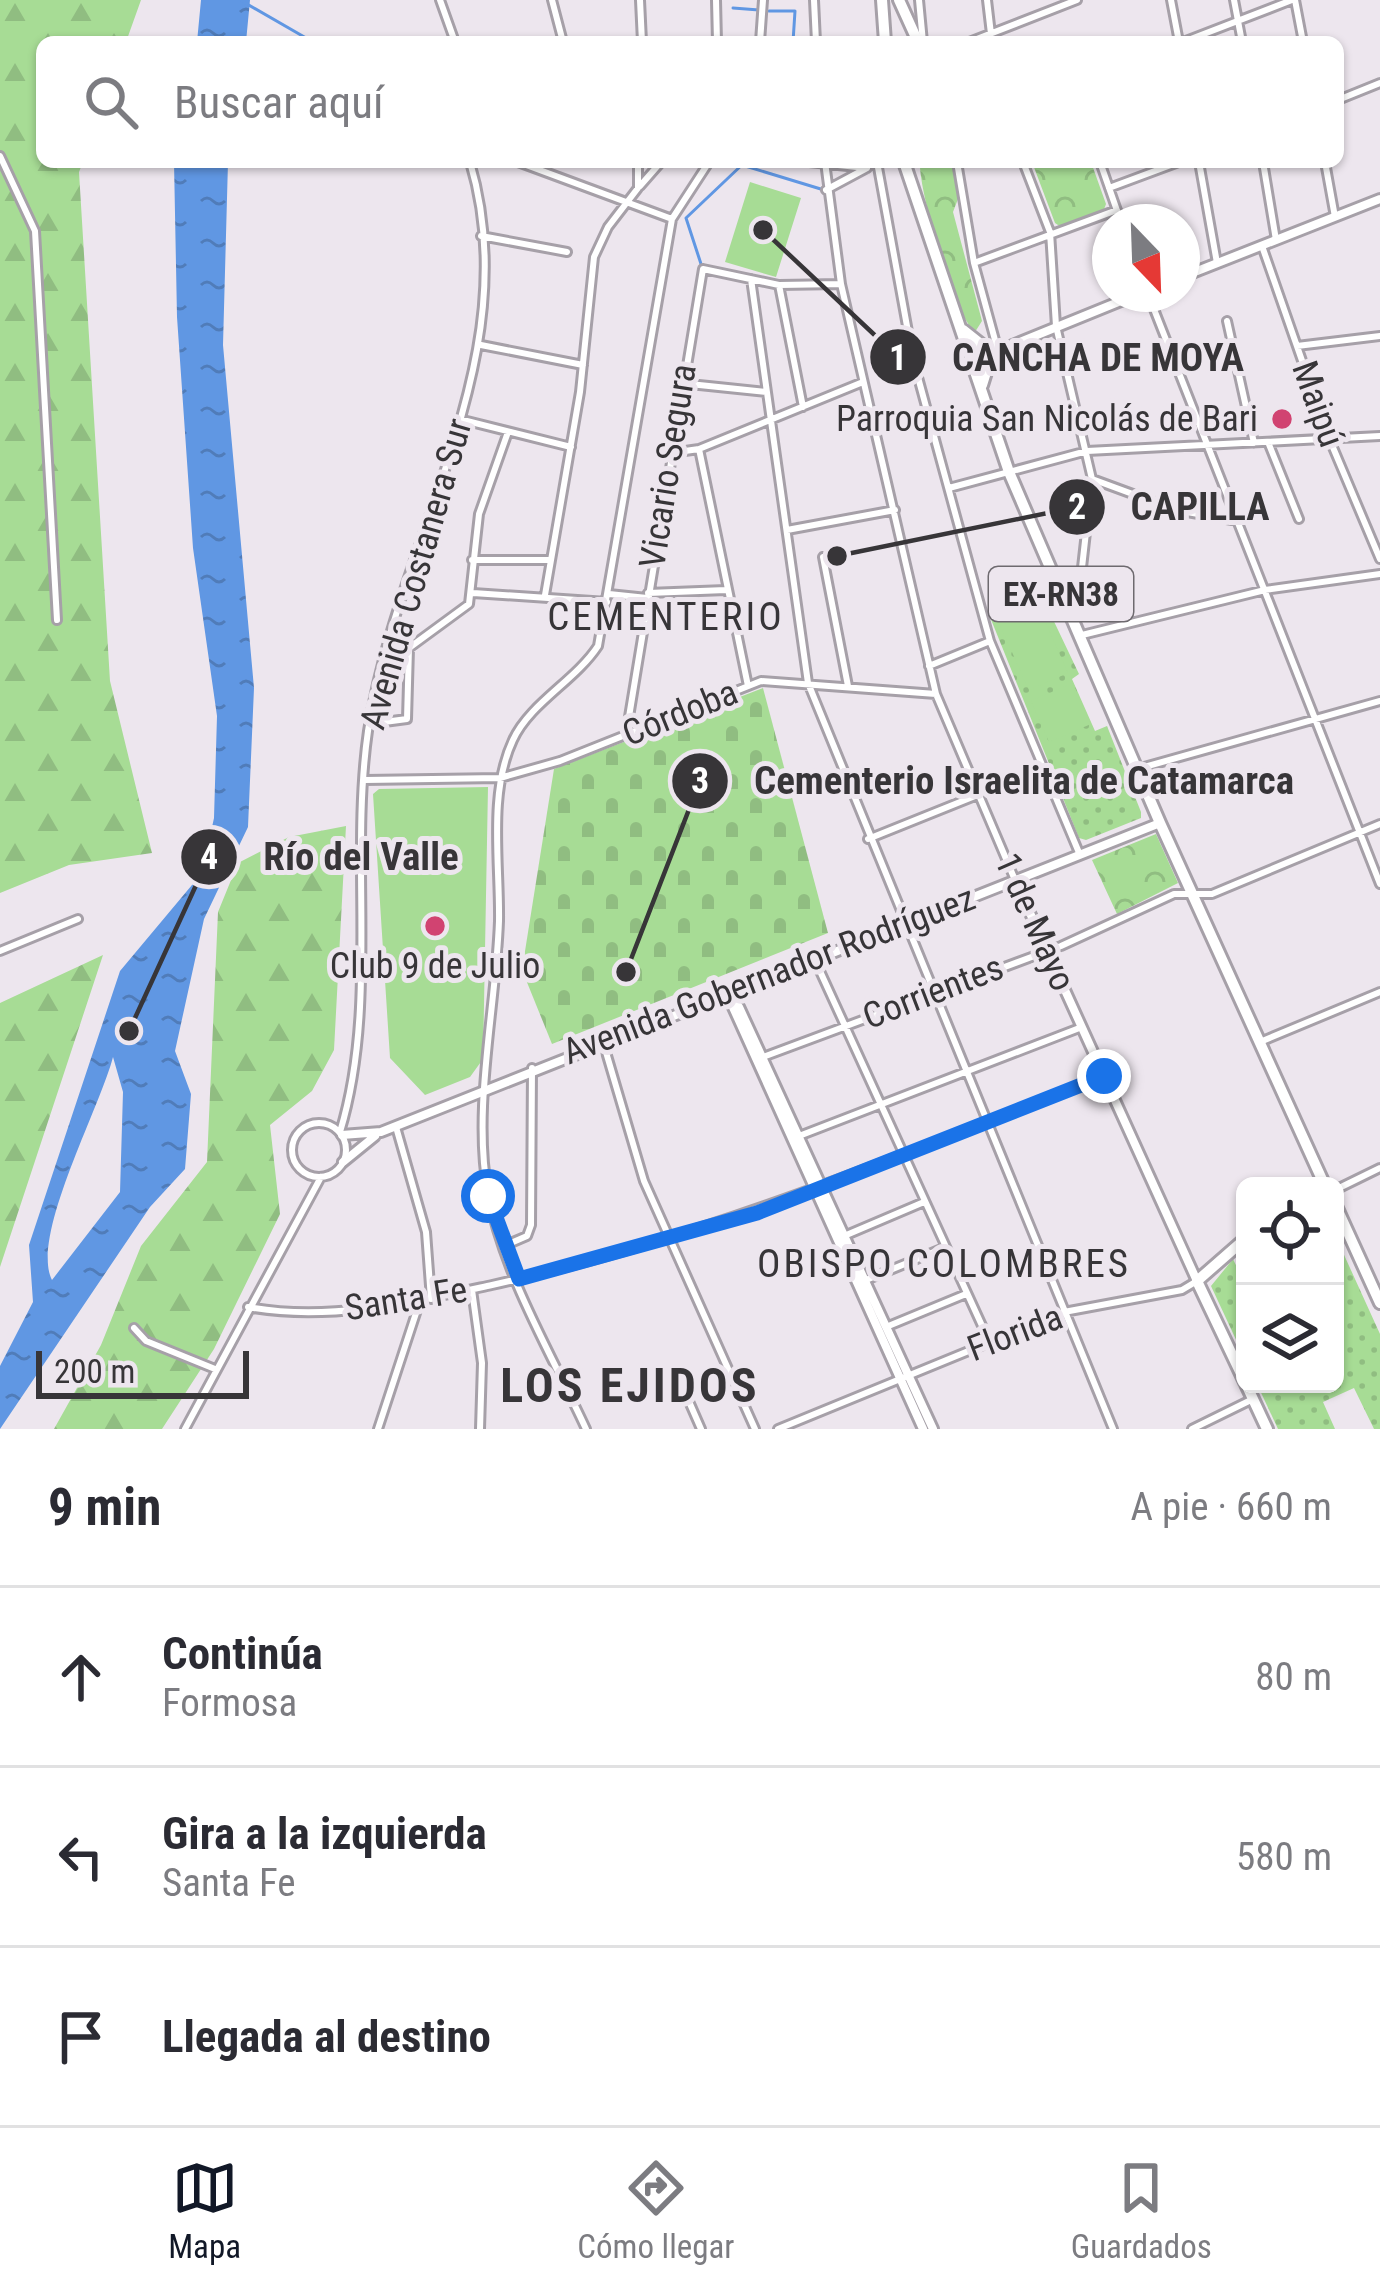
<!DOCTYPE html>
<html lang="es">
<head>
<meta charset="utf-8">
<style>
	:root { --surface:#fff; --page:#f7f7f7; --text:#2b2b33; --muted:#7c7c81; --line:#e1e1e2; --accent:#111827 }
	body { margin:0; font-family:"Roboto Condensed",sans-serif; background:var(--page); color:var(--text) }
	.controls { position:absolute; right:36px; bottom:36px; display:grid; overflow:hidden; border-radius:18px; box-shadow:0 3px 9px #0004 }
	.controls button { width:108px; height:108px; display:grid; place-items:center; padding:0; border:0; border-bottom:3px solid var(--line); background:var(--surface); color:var(--text); font:60px sans-serif }
	.compass { position:absolute; left:1092px; top:204px; width:108px; height:108px; border-radius:50%; background:var(--surface); box-shadow:0 3px 9px #0004; rotate:157deg }
	.scale { position:absolute; left:36px; bottom:30px; width:213px; box-sizing:border-box; padding-left:12px; border:6px solid #373538; border-top:0; font-size:33px; line-height:42px; white-space:nowrap; color:#373538; -webkit-text-stroke:9px #ede6ee; paint-order:stroke }
	.stop { position:absolute; width:36px; height:36px; margin:-27px; border:9px solid #1a73e8; border-radius:50%; background:#fff }
	.stop.end { background:#1a73e8; border-color:#fff; box-shadow:0 3px 12px #0008 }
	.list { margin:0; padding:0; list-style:none }
	h2 { display:flex; justify-content:space-between; align-items:center; height:156px; margin:0; padding:0 48px; font-size:51px }
	h2 small { font-size:39px; font-weight:400; color:var(--muted) }
	.list li { display:grid; grid-template-columns:78px 1fr auto; gap:36px; align-items:center; box-sizing:border-box; height:180px; padding:0 48px; border-top:3px solid var(--line) }
	.list b { display:block; font-size:45px; white-space:nowrap }
	.list p { margin:0; font-size:39px; white-space:nowrap; color:var(--muted) }
	.list em { font-size:39px; font-style:normal; color:var(--muted) }
	.icon { flex:none; width:66px; height:66px; fill:none; stroke:currentColor; stroke-width:2; stroke-linecap:round; stroke-linejoin:round }
	.map { position:relative; flex:none; width:1380px; height:1429px; overflow:hidden }
	.search { position:absolute; background:var(--surface); box-shadow:0 3px 9px #0004; left:36px; right:36px; top:36px; height:132px; display:flex; align-items:center; gap:30px; box-sizing:border-box; padding:0 42px; border-radius:18px; color:var(--muted); font-size:45px }
	.sheet { height:696px; background:var(--surface) }
	nav { display:flex; justify-content:space-around; align-items:center; box-sizing:border-box; height:168px; border-top:3px solid var(--line); background:var(--surface); font-size:33px; color:var(--muted) }
	nav a { display:grid; justify-items:center; gap:6px }
	nav .on { color:var(--accent) }
	.map>svg:first-child { display:block }
	.grass { fill:url(#grass-dots) }
	.forest { fill:url(#forest-firs) }
	.cemetery { fill:url(#cemetery-stones) }
	.park { fill:url(#park-crowns) }
	.garden { fill:#a7dc95 }
	.water { fill:url(#water-ripples); fill-rule:evenodd }
	.lines { fill:none; stroke-linecap:round; stroke-linejoin:round }
	.stream { stroke:#6097e3; stroke-width:3 }
	.minor-casing { stroke:#a6a0a8; stroke-width:12 }
	.tertiary-casing { stroke:#a6a0a8; stroke-width:14 }
	.primary-casing { stroke:#a6a0a8; stroke-width:16 }
	.minor { stroke:#fff; stroke-width:6 }
	.tertiary { stroke:#fff; stroke-width:8 }
	.primary { stroke:#fff; stroke-width:10 }
	.route { stroke:#1a73e8; stroke-width:15 }
	.poi-dot { fill:#d14371; stroke:#ede6ee; stroke-width:4.5 }
	.labels { text-anchor:middle; dominant-baseline:central; stroke-width:10; stroke-linejoin:round; paint-order:stroke }
	.shield { fill:#ede6ee; stroke:#6e6a6f; stroke-width:3 }
	.shield-label { font-size:33px; font-weight:bold; fill:#373538 }
	.street-label { font-size:36px; fill:#373538; stroke:#ede6ee }
	.poi-label { font-size:36px; fill:#373538; stroke:#ede6ee; text-anchor:end }
	.neighbourhood-label { font-size:39px; letter-spacing:3px; fill:#373538; stroke:#ede6ee }
	.district-label { font-size:48px; font-weight:bold; letter-spacing:3px; fill:#373538; stroke:#ede6ee }
	.leader { fill:none; stroke:#373538; stroke-width:4.5 }
	.callout-dot { fill:#373538; stroke:#ede6ee; stroke-width:4.5 }
	.mark-label { font-size:36px; text-anchor:middle; font-weight:bold; fill:#fff }
	.callout-label { font-size:39px; text-anchor:middle; font-weight:bold; fill:#373538; stroke:#ede6ee; stroke-width:10; stroke-linejoin:round; paint-order:stroke }
</style>
</head>
<body>
<div class="map">
<svg width="1380" height="1429" viewBox="0 0 1380 1429">
	<defs>
		<pattern id="grass-dots" width="8" height="8" patternUnits="userSpaceOnUse" patternTransform="scale(3)"><rect width="8" height="8" fill="#a7dc95"/><path d="M2 2h.1M6 6h.1" fill="none" stroke="#90bd81" stroke-width="1.8" stroke-linecap="round"/></pattern>
		<pattern id="forest-firs" width="22" height="20" patternUnits="userSpaceOnUse" patternTransform="scale(3)"><rect width="22" height="20" fill="#a7dc95"/><path d="M5 1l3.5 6h-7zM16 11l3.5 6h-7z" fill="#90bd81"/></pattern>
		<pattern id="cemetery-stones" width="16" height="16" patternUnits="userSpaceOnUse" patternTransform="scale(3)"><rect width="16" height="16" fill="#a7dc95"/><path d="M2 7V4a2 2 0 0 1 4 0v3zM10 15v-3a2 2 0 0 1 4 0v3z" fill="#90bd81"/></pattern>
		<pattern id="park-crowns" width="20" height="18" patternUnits="userSpaceOnUse" patternTransform="scale(3)"><rect width="20" height="18" fill="#a7dc95"/><path d="M2 6a3 3 0 1 1 6 0M12 15a3 3 0 1 1 6 0" fill="none" stroke="#90bd81"/></pattern>
		<pattern id="water-ripples" width="26" height="14" patternUnits="userSpaceOnUse" patternTransform="scale(3)"><rect width="26" height="14" fill="#6097e3"/><path d="M2 4q2-2 4 0t4 0M15 11q2-2 4 0t4 0" fill="none" stroke="#507cb9"/></pattern>
	</defs>
	<rect width="100%" height="100%" fill="#ede6ee"/>
	<!-- grass -->
	<path class="grass" d="M1039 590 1079 674 1072 679 1095 731 1107 726 1141 812V818L1086 840 1079 838 988 612Z
		M1335 1235 1380 1334V1429H1374L1354 1388 1323 1402 1335 1429H1278L1257 1384H1335Z
		M1233 1259 1245 1284V1359L1211 1286Z"/>
	<!-- forest -->
	<path class="forest" d="M0 0H141L126 42H42V162H83L79 172 110 681 152 853 69 865 0 893Z
		M346 826 334 1050 312 1091 270 1125 280 1214 214 1349 162 1429H54L101 1345 141 1246 207 1162 218 912 238 863 289 837Z
		M103 955 0 1267V1003Z"/>
	<!-- cemetery -->
	<path class="cemetery" d="M763 688 828 933 552 1044 522 970 554 769Z"/>
	<!-- park -->
	<path class="park" d="M920 162H952L958 199 953 212 982 321 975 332C955 317 918 189 920 162Z
		M1032 162H1091L1106 204 1103 212 1061 227 1055 223Z
		M1156 834 1178 883 1117 914 1092 860Z"/>
	<!-- garden -->
	<path class="garden" d="M750 182 801 198 776 277 725 262Z
		M1034 596 1068 673 1029 690 995 614Z
		M1073 683 1091 724 1049 742 1031 701Z
		M488 787 483 1059 470 1077 425 1095 390 1058 373 794 379 789Z"/>
	<!-- water -->
	<path class="water" d="M201 0H250L246 42H197Z
		M174 162H228L223 345 254 688 248 827 204 919 175 1051 191 1094 185 1169 150 1207 0 1429V1366L33 1302 29 1245 120 971 202 873 214 818 217 716 193 548 177 317ZM113 1057 123 1092 120 1192 52 1280C30 1237 100 1108 113 1057Z"/>
	<g class="lines">
		<!-- stream -->
		<path class="stream" d="M240 0 313 42
			M733 8 759 10
			M769 11H795L793 42
			M531 162 539 165
			M742 165 824 190
			M702 267 686 218 745 162"/>
		<defs>
			<path id="minor" d="M440 0 455 42
				M552 0 563 42
				M640 0 642 42
				M716 0 717 42
				M814 0 816 42
				M919 0 923 42
				M987 0 991 34
				M1171 0 1179 42
				M1234 0 1242 42
				M1295 0 1303 42
				M760 42 763 0
				M969 42 1077 0
				M1183 42 1292 0
				M1338 100 1380 83
				M0 156 35 231 57 620
				M518 162 672 219
				M809 162 867 168
				M825 162 841 284 936 694 1015 880
				M877 162 913 359 990 641 1080 855
				M957 162 974 263 998 351
				M1023 162 1050 232 1056 326 1092 479 1078 603 1071 613
				M1100 162 1121 222
				M1199 162 1217 263
				M1263 162 1276 240
				M1325 162 1335 217
				M640 186 661 162
				M1109 188 1179 162
				M826 190 867 168
				M481 236 567 252
				M1262 246 1329 438 1380 559
				M974 263 1117 210
				M751 279 808 683 1113 1429
				M779 285 803 407
				M1148 294 1380 884
				M1227 321 1254 443
				M481 345 583 365
				M1297 346 1380 336
				M680 383 766 392
				M459 419 571 447
				M1268 442 1299 519
				M699 449 748 686
				M671 453 699 449 863 382
				M1092 479 1176 510 1232 520
				M949 488 1087 451 1380 436
				M787 530 895 510
				M823 557 848 686
				M472 560H549
				M473 593 607 602
				M648 593 726 590
				M609 594 647 598
				M545 595 580 392 594 257 608 227 638 188V162
				M1078 636 1265 590 1380 574
				M390 652 409 648 469 604 479 514 508 432
				M929 666 990 641
				M369 724 407 719 409 648
				M626 735 703 269 779 285 841 284
				M1137 769 1380 701
				M365 780 500 778 560 761 761 681 936 694
				M868 839 980 794
				M0 951 78 919
				M814 958 989 1341
				M603 1042 644 1181 755 1429
				M1260 1042 1380 992
				M763 1057 1061 946 1174 894H1212L1380 824
				M292 1150a27 27 0 1 1 54 0a27 27 0 1 1-54 0Z
				M396 1127 426 1232 431 1299
				M340 1132C379 1004 349 862 368 731 396 541 529 359 470 162
				M799 1136 1082 1027
				M1335 1190 1380 1168
				M844 1236 924 1202
				M506 1245 527 1236 531 1225 532 1068
				M866 1280 946 1247
				M472 1290 482 1363 480 1429
				M248 1307C328 1322 413 1302 492 1285 705 1238 902 1155 1104 1076
				M886 1327 966 1294
				M134 1328 146 1341 215 1369
				M677 1374 701 1429
				M185 1429 321 1177
				M378 1429 420 1301
				M586 1429C552 1355 503 1274 488 1193 472 1109 496 1008 499 921 500 863 488 793 513 740 530 703 575 681 598 646L672 219 709 162
				M778 1429 1064 1312 1182 1290 1197 1281
				M1192 1429 1253 1399"/>
			<path id="tertiary" d="M1182 277 1380 199
				M971 362 1138 294
				M1015 880 1197 1281
				M727 992 739 1007 933 1429
				M727 994 923 1429
				M342 1135 381 1132 1160 823
				M343 1162 375 1136"/>
			<path id="primary" d="M882 0 885 42
				M899 0 918 42
				M904 162 1009 472 1160 823 1325 1186
				M963 330 992 353 982 385
				M1335 1204 1380 1303
				M1245 1239 1197 1281 1245 1382
				M1246 1384 1267 1429"/>
		</defs>
		<!-- minor casing -->
		<use href="#minor" class="minor-casing"/>
		<!-- tertiary casing -->
		<use href="#tertiary" class="tertiary-casing"/>
		<!-- primary casing -->
		<use href="#primary" class="primary-casing"/>
		<!-- minor -->
		<use href="#minor" class="minor"/>
		<!-- tertiary -->
		<use href="#tertiary" class="tertiary"/>
		<!-- primary -->
		<use href="#primary" class="primary"/>
	</g>
	<g class="lines">
		<!-- route -->
		<path class="route" d="M488 1196 519 1279 757 1213 1104 1076"/>
	</g>
	<!-- markers -->
	<g class="poi-dot">
		<circle cx="1282" cy="419" r="12"/>
		<circle cx="435" cy="926" r="12"/>
	</g>
	<g class="labels">
		<!-- shield labels -->
		<rect class="shield" x="989" y="567" width="144" height="54" rx="9"/>
		<g class="shield-label">
			<text x="1061" y="594">EX-RN38</text>
		</g>
		<!-- street labels -->
		<g class="street-label">
			<text transform="translate(1318 404) rotate(70)">Maipú</text>
			<text transform="translate(668 466) rotate(-81)">Vicario Segura</text>
			<text transform="translate(416 574) rotate(-74)">Avenida Costanera Sur</text>
			<text transform="translate(680 713) rotate(-22)">Córdoba</text>
			<text transform="translate(1035 922) rotate(66)">1 de Mayo</text>
			<text transform="translate(769 975) rotate(-21)">Avenida Gobernador Rodríguez</text>
			<text transform="translate(933 992) rotate(-21)">Corrientes</text>
			<text transform="translate(406 1299) rotate(-9)">Santa Fe</text>
			<text transform="translate(1015 1333) rotate(-21)">Florida</text>
		</g>
		<!-- poi labels -->
		<g class="poi-label">
			<text x="1258" y="419">Parroquia San Nicolás de Bari</text>
			<text x="435" y="966" text-anchor="middle">Club 9 de Julio</text>
		</g>
		<!-- neighbourhood labels -->
		<g class="neighbourhood-label">
			<text x="666" y="617">CEMENTERIO</text>
			<text x="944" y="1264">OBISPO COLOMBRES</text>
		</g>
		<!-- district labels -->
		<g class="district-label">
			<text x="630" y="1385">LOS EJIDOS</text>
		</g>
	</g>
	<!-- callouts -->
	<path class="leader" d="M763 230L898 357M837 556L1077 507M626 972L700 781M129 1031L209 857"/>
	<g class="callout-dot">
		<circle cx="763" cy="230" r="12"/>
		<circle cx="837" cy="556" r="12"/>
		<circle cx="626" cy="972" r="12"/>
		<circle cx="129" cy="1031" r="12"/>
		<circle cx="898" cy="357" r="30"/>
		<circle cx="1077" cy="507" r="30"/>
		<circle cx="700" cy="781" r="30"/>
		<circle cx="209" cy="857" r="30"/>
	</g>
	<g class="mark-label">
		<text x="898" y="370">1</text>
		<text x="1077" y="519">2</text>
		<text x="700" y="793">3</text>
		<text x="209" y="869">4</text>
	</g>
	<g class="callout-label">
		<text x="1098" y="371">CANCHA DE MOYA</text>
		<text x="1200" y="520">CAPILLA</text>
		<text x="1024" y="794">Cementerio Israelita de Catamarca</text>
		<text x="361" y="870">Río del Valle</text>
	</g>
</svg>
<div class="controls">
<button><svg class="icon" aria-label="locate" viewBox="0 0 24 24"><circle cx="12" cy="12" r="6"/><path d="M12 2v4M12 18v4M2 12h4M18 12h4"/></svg></button>
<button><svg class="icon" aria-label="layers" viewBox="0 0 24 24"><path d="M12 4l9 5-9 5-9-5zM3 14l9 5 9-5"/></svg></button>
</div>
<svg class="compass" viewBox="-18 -18 36 36"><path d="M0-13l5 13h-10z" fill="#e53935"/><path d="M0 13l5-13h-10z" fill="#7c7c81"/></svg>
<div class="scale">200 m</div>
<div class="stop" style="left:488px;top:1196px"></div>
<div class="stop end" style="left:1104px;top:1076px"></div>
<div class="search"><svg class="icon" aria-label="search" viewBox="0 0 24 24"><circle cx="10" cy="10" r="6"/><path d="M15 15l6 6"/></svg>Buscar aquí</div>
</div>
<section class="sheet">
<h2>9 min<small>A pie · 660 m</small></h2>
<ul class="list">
<li><svg class="icon" aria-label="ahead" viewBox="0 0 24 24"><path d="M12 20V5M6 11l6-6 6 6"/></svg><div><b>Continúa</b><p>Formosa</p></div><em>80 m</em></li>
<li><svg class="icon" aria-label="left" viewBox="0 0 24 24"><path d="M17 20v-9H6M10 6l-5 5 5 5"/></svg><div><b>Gira a la izquierda</b><p>Santa Fe</p></div><em>580 m</em></li>
<li><svg class="icon" aria-label="arrive" viewBox="0 0 24 24"><path d="M6 21V4h12l-3 4 3 4H6"/></svg><div><b>Llegada al destino</b></div></li>
</ul>
</section>
<nav>
<a class="on"><svg class="icon" aria-label="map" viewBox="0 0 24 24"><path d="M3 6l6-2 6 2 6-2v14l-6 2-6-2-6 2zM9 4v14M15 6v14"/></svg>Mapa</a>
<a><svg class="icon" aria-label="directions" viewBox="0 0 24 24"><path d="M12 3l9 9-9 9-9-9zM9 14v-3h6M13 9l2 2-2 2"/></svg>Cómo llegar</a>
<a><svg class="icon" aria-label="saved" viewBox="0 0 24 24"><path d="M7 4h10v16l-5-4-5 4z"/></svg>Guardados</a>
</nav>
</body>
</html>
